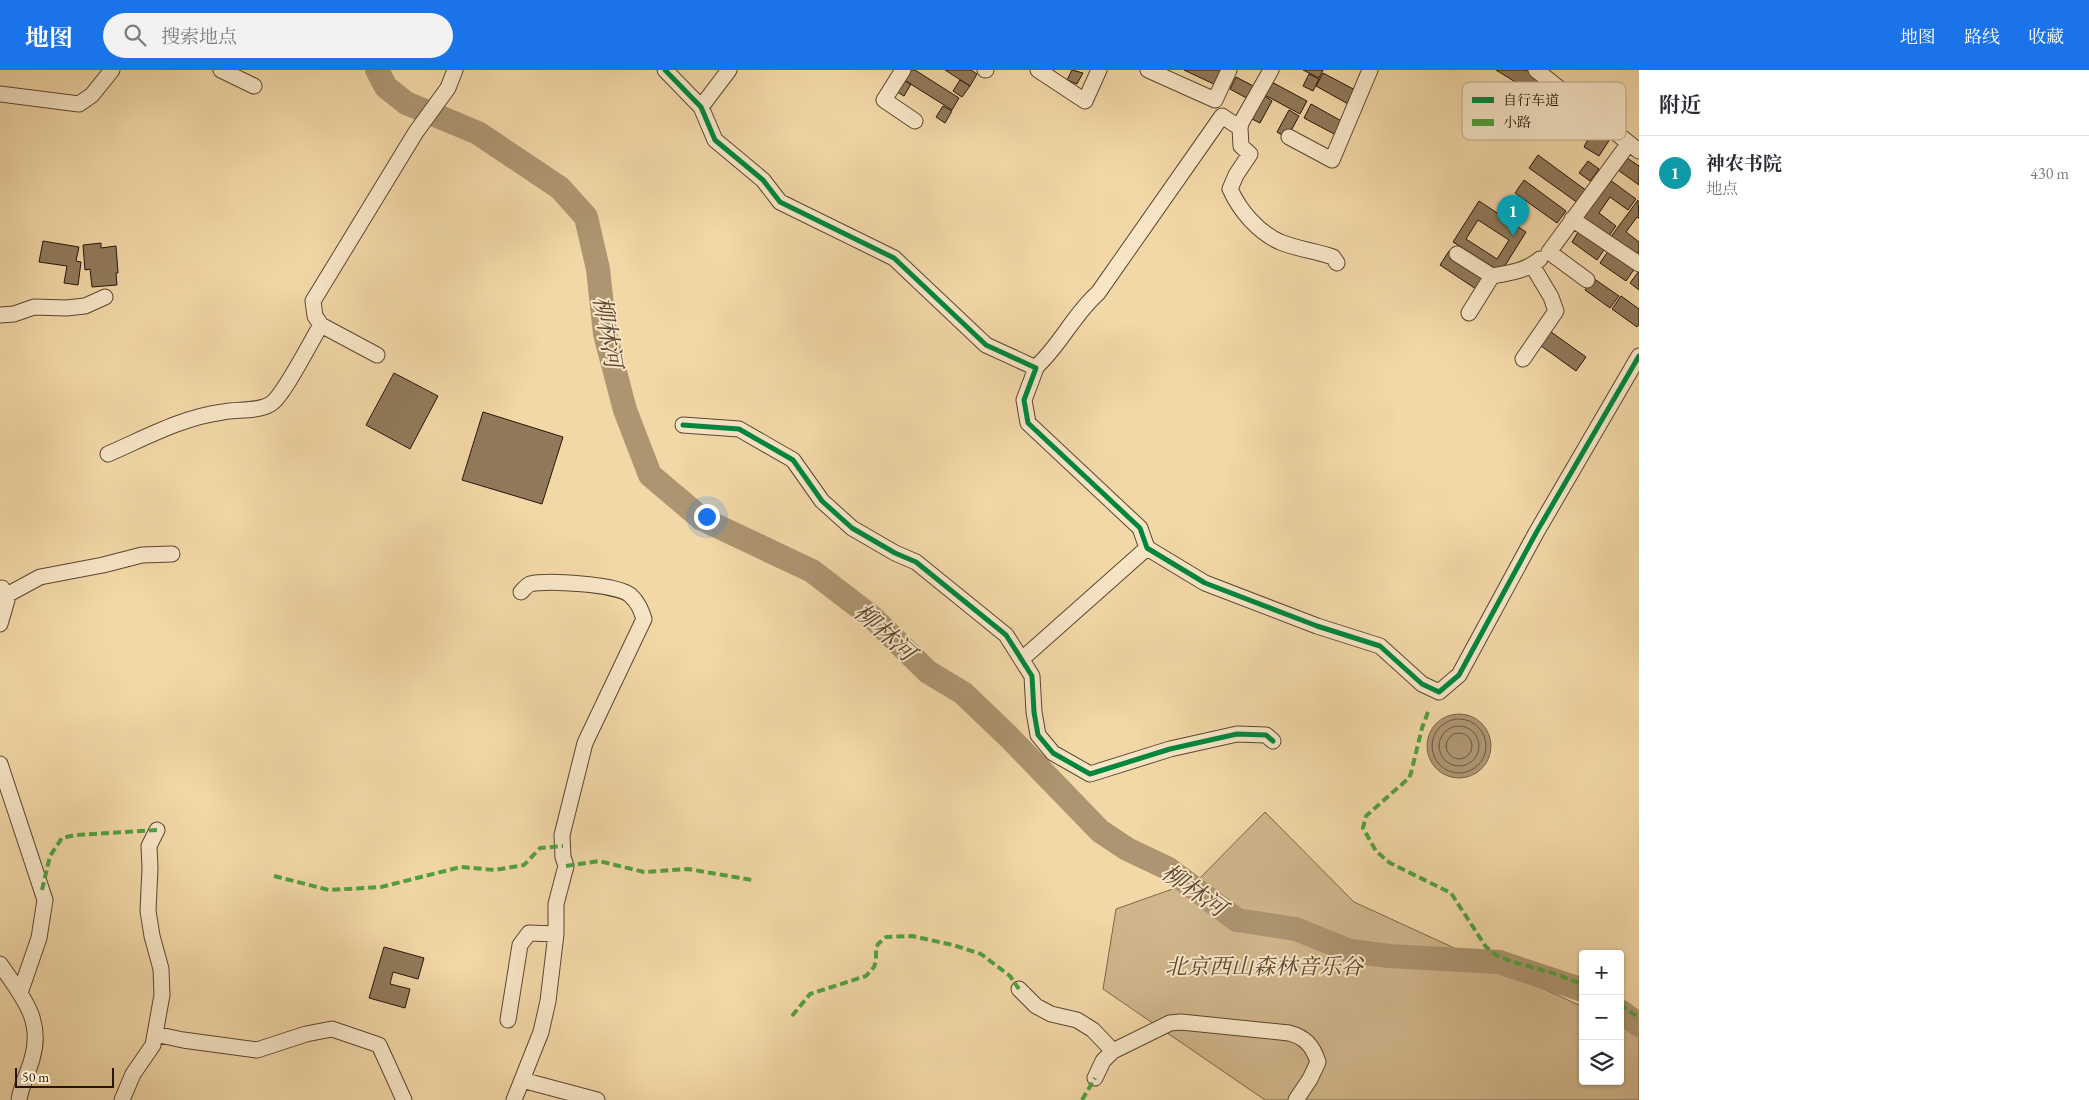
<!DOCTYPE html>
<html lang="zh">
<head>
<meta charset="utf-8">
<style>
	:root { --surface:#fff; --page:#f2f2f3; --text:#2b2b33; --muted:#7c7c81; --line:#e1e1e2; --accent:#1a73e8 }
	body { margin:0; font-family:"EB Garamond","Noto Serif SC",serif; background:var(--page); color:var(--text) }
	.controls { position:absolute; right:15px; bottom:15px; display:grid; overflow:hidden; border-radius:5px; box-shadow:0 1px 4px #0004 }
	.controls button { width:45px; height:45px; display:grid; place-items:center; padding:0; border:0; border-bottom:1px solid var(--line); background:var(--surface); color:var(--text); font:25px sans-serif }
	.scale { position:absolute; left:15px; bottom:12px; width:99px; box-sizing:border-box; padding-left:5px; border:2px solid #281509; border-top:0; font-size:14px; line-height:18px; white-space:nowrap; color:#281509; -webkit-text-stroke:4px #f7e5c6; paint-order:stroke }
	.you { position:absolute; left:706px; top:446px; width:18px; height:18px; margin:-12px; border:4px solid #fff; border-radius:50%; background:#1a73e8; box-shadow:0 0 0 8px #1a73e833 }
	.badge { display:grid; place-items:center; width:32px; height:32px; border-radius:50%; background:var(--accent); color:#fff; font-size:16px; font-weight:700 }
	.pin { position:absolute; translate:-50% -41px; filter:drop-shadow(0 1px 2px #0008) }
	.pin::after { content:''; position:absolute; top:26px; width:18px; height:15px; background:inherit; clip-path:polygon(0 0,100% 0,50% 100%) }
	.list { margin:0; padding:0; list-style:none }
	h2 { display:flex; justify-content:space-between; align-items:center; height:65px; margin:0; padding:0 20px; font-size:21px }
	h2 small { font-size:16px; font-weight:400; color:var(--muted) }
	.list li { display:grid; grid-template-columns:32px 1fr auto; gap:15px; align-items:center; box-sizing:border-box; height:75px; padding:0 20px; border-top:1px solid var(--line) }
	.list b { display:block; font-size:19px; white-space:nowrap }
	.list p { margin:0; font-size:16px; white-space:nowrap; color:var(--muted) }
	.list em { font-size:16px; font-style:normal; color:var(--muted) }
	.icon { flex:none; width:28px; height:28px; fill:none; stroke:currentColor; stroke-width:2; stroke-linecap:round; stroke-linejoin:round }
	.map { position:relative; flex:none; width:1639px; height:1030px; overflow:hidden }
	header { display:flex; align-items:center; gap:30px; box-sizing:border-box; height:70px; padding:0 25px; background:var(--accent); color:#fff }
	header strong { font-size:24px }
	nav { display:flex; gap:28px; margin-inline-start:auto; font-size:18px }
	.search { width:350px; height:45px; background:var(--page); display:flex; align-items:center; gap:12px; box-sizing:border-box; padding:0 18px; border-radius:28px; color:var(--muted); font-size:19px }
	main { display:flex }
	aside { flex:1; background:var(--surface) }
	.map>svg:first-child { display:block }
	.green { fill:#d0b68c; stroke:#7c664a }
	.water { fill:#ad9571; stroke:#786247 }
	.lines { fill:none; stroke-linecap:round; stroke-linejoin:round }
	.shore { stroke:#6a553d; stroke-width:1 }
	.river { stroke:#ad9571; stroke-width:24 }
	.building { fill:#917a5b; stroke:#281509; fill-rule:evenodd }
	.minor-casing { stroke:#5a4630; stroke-width:17 }
	.minor { stroke:#f7e5c6; stroke-width:15 }
	.quiet { stroke:#51a03e; stroke-width:4; stroke-dasharray:8 4; stroke-linecap:butt }
	.cycleway-casing { stroke:#f7e5c6; stroke-width:8 }
	.cycleway { stroke:#00873e; stroke-width:5 }
	.labels { text-anchor:middle; dominant-baseline:central; stroke-width:4; stroke-linejoin:round; paint-order:stroke }
	.park-label { font-size:22px; font-style:italic; fill:#5a4530; stroke:#f7e5c6 }
	.water-label { font-size:24px; font-style:italic; fill:#5d4833; stroke:#f7e5c6 }
	.key { fill:#f7e5c6; stroke:#b9a78d; stroke-width:1 }
	.key-label { font-size:14px; fill:#281509 }
</style>
</head>
<body>
<header>
<strong>地图</strong>
<div class="search"><svg class="icon" aria-label="search" viewBox="0 0 24 24"><circle cx="10" cy="10" r="6"/><path d="M15 15l6 6"/></svg>搜索地点</div>
<nav><a>地图</a><a>路线</a><a>收藏</a></nav>
</header>
<main>
<div class="map">
<svg width="1639" height="1030" viewBox="0 0 1639 1030">
	<rect width="100%" height="100%" fill="#f2d7a7"/>
	<filter id="stains"><feTurbulence type="fractalNoise" baseFrequency=".004" numOctaves="4"/><feColorMatrix values="0 0 0 0 .2 0 0 0 0 .09 0 0 0 0 .02 0 0 0 .5 -.17"/></filter>
	<radialGradient id="worn" r=".72"><stop offset=".6" stop-color="#630" stop-opacity="0"/><stop offset="1" stop-color="#630" stop-opacity=".3"/></radialGradient>
	<!-- green -->
	<path class="green" d="M1265 742 1354 832 1583 937V1011H1620V955L1639 964V1030H1265L1103 919 1116 839 1198 810Z"/>
	<!-- water -->
	<path class="water" d="M1427 676a32 32 0 1 1 64 0a32 32 0 1 1-64 0Z"/>
	<g class="lines">
		<!-- shore -->
		<path class="shore" d="M1432 676a27 27 0 1 1 54 0a27 27 0 1 1-54 0Z
			M1439 676a20 20 0 1 1 40 0a20 20 0 1 1-40 0Z
			M1446 676a13 13 0 1 1 26 0a13 13 0 1 1-26 0Z"/>
		<!-- river -->
		<path class="river" d="M377 0 386 17 406 33 478 63 560 118 586 147 598 199 605 264 625 340 650 405 702 449 812 501 872 547 928 602 963 623 1008 666 1100 761 1127 779 1167 798 1237 850 1296 859 1350 881 1389 886 1499 892 1583 920
			M1620 941 1639 955"/>
	</g>
	<!-- building -->
	<path class="building" d="M906 0H915L959 28 952 40 901 8Z
		M945 0H971L977 4 970 16Z
		M1072 0 1083 3 1077 14 1067 10Z
		M1184 0H1222L1218 16Z
		M1303 0H1323L1319 8Z
		M1496 0H1526L1541 10 1533 23Z
		M1323 3 1357 21 1350 35 1316 16Z
		M1309 4 1319 9 1313 21 1303 16Z
		M1236 7 1259 19 1252 31 1230 19Z
		M902 9 911 14 904 26 894 20Z
		M960 10 970 16 962 27 953 21Z
		M1268 10 1307 31 1300 44 1261 23Z
		M1263 25 1272 31 1260 53 1250 48Z
		M1311 34 1345 53 1338 66 1304 48Z
		M943 36 952 41 945 53 936 47Z
		M1289 40 1299 46 1287 68 1277 62Z
		M1587 55 1610 69 1599 86 1584 77 1588 69 1581 65Z
		M1538 85 1587 121 1578 133 1529 98Z
		M1627 88 1639 96V115L1618 100Z
		M1588 91 1599 99 1590 111 1579 103Z
		M1524 110 1566 141 1557 153 1515 123Z
		M1610 110 1636 129 1628 140 1610 127 1599 143 1616 156 1608 167 1582 148Z
		M1638 130 1639 148 1637 147 1626 162 1639 172V182L1635 187 1610 168Z
		M1479 131 1526 162 1501 202 1453 172ZM1478 150 1509 170 1497 189 1466 169Z
		M1580 159 1606 177 1597 190 1572 172Z
		M43 171 79 177 76 191 81 192 78 215 64 213 67 196 39 192Z
		M101 173V178L116 176 118 203H116L117 215 92 217 90 199 85 200 83 175Z
		M1609 180 1635 198 1626 211 1600 193Z
		M1449 181 1485 205 1476 219 1440 195Z
		M1639 201V220L1630 213Z
		M1593 208 1619 226 1610 238 1585 220Z
		M1621 226 1639 239V254L1637 257 1612 239Z
		M1547 259 1586 287 1576 301 1537 273Z
		M394 303 438 326 410 379 366 355Z
		M483 342 563 367 542 434 462 410Z
		M384 877 424 888 418 909 393 902 390 914 410 919 405 938 369 928Z"/>
	<g class="lines">
		<defs>
			<path id="minor" d="M221 0 254 16
				M665 0 701 37 715 70 763 110 780 132 894 188 986 275 1036 298 1024 330 1028 353 1140 458 1147 478 1205 513 1317 556 1380 576 1422 614 1439 622 1459 605 1536 463 1639 286
				M903 0 884 30 915 51
				M985 0H986
				M1038 0 1085 31 1099 0
				M1148 0 1215 30 1229 0
				M1536 0 1639 81
				M0 24 79 34 92 25 112 0
				M701 37 729 0
				M1240 58 1241 53 1271 0
				M1289 67 1332 90 1370 0
				M1572 149 1639 194
				M1457 184 1492 206
				M1587 210 1549 182 1629 73
				M1469 243 1492 206C1510 203 1526 201 1540 189
				M0 245 14 244 34 237 66 238 85 236 105 227
				M377 285 321 255 315 246 313 231 416 62 448 18 455 0
				M1523 289 1556 241 1551 227 1532 195
				M1035 298C1060 276 1073 245 1098 223L1222 46 1240 58 1241 76 1250 84 1236 105 1230 119C1240 141 1258 162 1280 172 1297 179 1316 181 1333 187L1337 193
				M683 355 739 359 793 390 822 431 852 458 895 483 916 492 1006 565 1032 606 1034 642 1038 665 1053 683 1090 704 1170 679 1237 664 1266 665 1273 671
				M108 384C145 368 183 347 223 342 238 339 260 342 272 333 285 323 311 271 321 255
				M0 520 5 526 40 507 103 495 142 485 172 484
				M0 554 7 530 2 518
				M1022 589 1147 478
				M0 694 45 830 39 868 20 923
				M0 894C21 925 44 949 32 989 28 1003 21 1016 19 1030
				M1019 919 1036 936 1051 944 1077 950 1093 960 1113 981
				M508 950 520 875 529 863 556 864
				M155 964 183 970 257 980 306 964 332 959 379 975 404 1030
				M1095 1008 1103 991 1113 981 1170 953 1181 952 1289 963C1305 967 1313 976 1318 992L1310 1009 1296 1030
				M522 1010 597 1030
				M122 1030 133 1004 153 975 162 925 161 899 152 866 148 841 150 798 149 776 157 760
				M514 1030 541 962 548 931 556 864V834L566 796 563 787 562 765 585 673 644 549C641 540 638 532 630 525 617 514 547 510 530 514 526 516 524 519 521 522"/>
		</defs>
		<!-- minor casing -->
		<use href="#minor" class="minor-casing"/>
		<!-- minor -->
		<use href="#minor" class="minor"/>
		<!-- quiet -->
		<path class="quiet" d="M1428 642 1422 658 1411 703 1409 708 1366 746 1363 758 1376 781 1390 793 1451 823 1486 877 1496 885 1510 891 1556 904 1583 915
			M566 796 599 791 644 802 688 799 752 810
			M274 806 329 820 381 817 461 797 495 800 524 795 540 778 563 776
			M42 820 50 786 62 768 75 765 157 760
			M1620 934 1639 948
			M792 946 810 924 866 906 874 897 876 891V879L878 874 886 867 912 866 953 875 981 884 1010 906 1019 919
			M1082 1030 1095 1008"/>
		<defs>
			<path id="cycleway" d="M665 0 701 37 715 70 763 110 780 132 894 188 986 275 1036 298 1024 330 1028 353 1140 458 1147 478 1205 513 1317 556 1380 576 1422 614 1439 622 1459 605 1536 463 1639 286
				M683 355 739 359 793 390 822 431 852 458 895 483 916 492 1006 565 1032 606 1034 642 1038 665 1053 683 1090 704 1170 679 1237 664 1266 665 1273 671"/>
		</defs>
		<!-- cycleway casing -->
		<use href="#cycleway" class="cycleway-casing"/>
		<!-- cycleway -->
		<use href="#cycleway" class="cycleway"/>
	</g>
	<g class="labels">
		<!-- park labels -->
		<g class="park-label">
			<text x="1264" y="896">北京西山森林音乐谷</text>
		</g>
		<!-- water labels -->
		<g class="water-label">
			<text transform="translate(608 262) rotate(80)">柳林河</text>
			<text transform="translate(885 562) rotate(42)">柳林河</text>
			<text transform="translate(1194 820) rotate(35)">柳林河</text>
		</g>
	</g>
	<!-- legend -->
	<rect x="1462" y="12" width="164" height="58" rx="8" class="key"/>
	<rect x="1472" y="27" width="22" height="6" fill="#00873e"/>
	<rect x="1472" y="49" width="22" height="7" fill="#51a03e"/>
	<g class="key-label">
		<text x="1503" y="35">自行车道</text>
		<text x="1503" y="57">小路</text>
	</g>
	<rect width="100%" height="100%" filter="url(#stains)"/>
	<rect width="100%" height="100%" fill="url(#worn)"/>
</svg>
<div class="controls">
<button>+</button>
<button>−</button>
<button><svg class="icon" aria-label="layers" viewBox="0 0 24 24"><path d="M12 4l9 5-9 5-9-5zM3 14l9 5 9-5"/></svg></button>
</div>
<div class="scale">50 m</div>
<div class="you"></div>
<div class="pin badge" style="left:1513px;top:166px;background:#0f9aa8">1</div>
</div>
<aside>
<h2>附近<small></small></h2>
<ul class="list">
<li><span class="badge" style="background:#0f9aa8">1</span><div><b>神农书院</b><p>地点</p></div><em>430 m</em></li>
</ul>
</aside>
</main>
</body>
</html>
